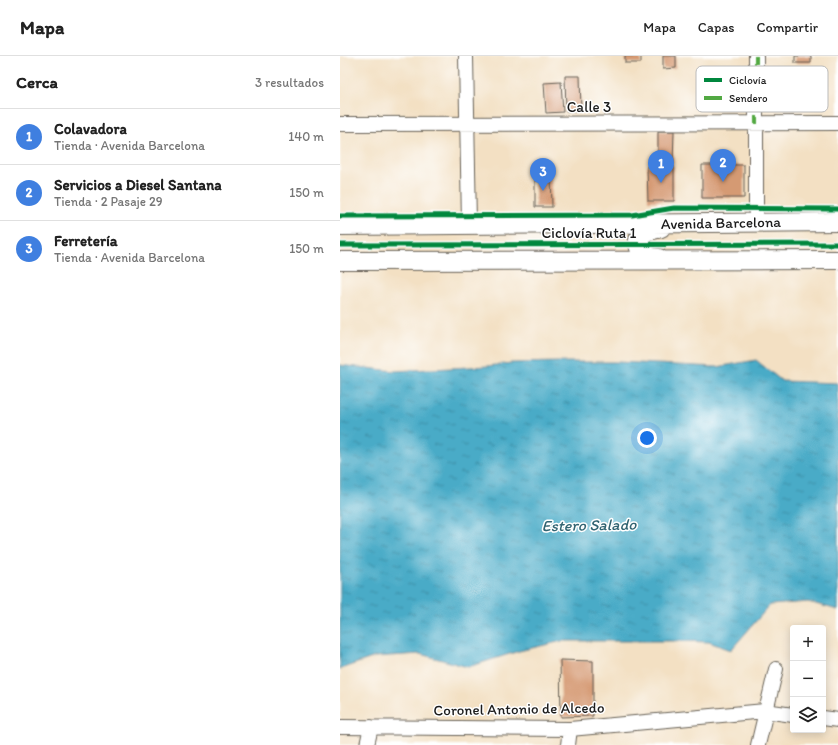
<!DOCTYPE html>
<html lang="es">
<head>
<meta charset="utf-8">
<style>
	:root { --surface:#fff; --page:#f6f6f6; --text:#222; --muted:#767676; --line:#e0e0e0; --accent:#b5179e }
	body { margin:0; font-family:Itim,sans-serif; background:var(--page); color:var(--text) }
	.controls { position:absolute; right:12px; bottom:12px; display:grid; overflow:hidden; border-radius:4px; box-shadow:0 2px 10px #0003 }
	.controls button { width:36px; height:36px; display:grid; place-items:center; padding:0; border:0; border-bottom:1px solid var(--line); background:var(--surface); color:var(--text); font:20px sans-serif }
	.you { position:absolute; left:307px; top:382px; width:14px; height:14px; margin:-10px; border:3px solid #fff; border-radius:50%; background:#1a73e8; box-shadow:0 0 0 6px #1a73e833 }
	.badge { display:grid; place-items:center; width:26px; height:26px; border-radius:50%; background:var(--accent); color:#fff; font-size:13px; font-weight:700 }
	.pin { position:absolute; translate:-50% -33px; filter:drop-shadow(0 1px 2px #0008) }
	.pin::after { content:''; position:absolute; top:21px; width:14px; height:12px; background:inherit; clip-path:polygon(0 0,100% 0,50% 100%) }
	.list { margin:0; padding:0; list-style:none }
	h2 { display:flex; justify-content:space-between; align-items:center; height:52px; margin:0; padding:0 16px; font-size:17px }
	h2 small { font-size:13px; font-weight:400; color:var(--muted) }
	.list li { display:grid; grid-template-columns:26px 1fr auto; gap:12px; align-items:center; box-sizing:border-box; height:56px; padding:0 16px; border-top:1px solid var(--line) }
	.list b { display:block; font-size:15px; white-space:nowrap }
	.list p { margin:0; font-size:13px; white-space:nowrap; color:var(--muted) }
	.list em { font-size:13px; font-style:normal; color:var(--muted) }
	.icon { flex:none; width:22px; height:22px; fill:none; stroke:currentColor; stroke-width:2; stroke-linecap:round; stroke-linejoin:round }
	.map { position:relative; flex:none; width:498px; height:689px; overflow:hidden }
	header { display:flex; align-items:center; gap:24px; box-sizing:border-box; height:56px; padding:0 20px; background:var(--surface); border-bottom:1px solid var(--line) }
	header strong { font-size:19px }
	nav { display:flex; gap:22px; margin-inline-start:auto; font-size:14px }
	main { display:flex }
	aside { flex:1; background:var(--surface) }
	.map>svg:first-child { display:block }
	.water { fill:url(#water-ripples); stroke:#326472 }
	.building { fill:#d59a73 }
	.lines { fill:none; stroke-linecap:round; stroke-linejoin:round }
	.minor-casing { stroke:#676156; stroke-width:16 }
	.major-casing { stroke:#676156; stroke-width:20 }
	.minor { stroke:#fff; stroke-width:14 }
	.major { stroke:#fff; stroke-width:18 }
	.quiet { stroke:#52a943; stroke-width:4; stroke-dasharray:8 4; stroke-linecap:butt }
	.cycleway-casing { stroke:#fff; stroke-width:8 }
	.cycleway { stroke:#00873e; stroke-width:5 }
	.labels { text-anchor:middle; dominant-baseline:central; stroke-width:3; stroke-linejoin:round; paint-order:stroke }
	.street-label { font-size:15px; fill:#1c1c1c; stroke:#fff }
	.water-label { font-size:16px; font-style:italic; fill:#326472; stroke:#fff }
	.key { fill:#fff; stroke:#bbb; stroke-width:1 }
	.key-label { font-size:11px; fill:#1c1c1c }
</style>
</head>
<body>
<header>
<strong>Mapa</strong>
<nav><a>Mapa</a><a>Capas</a><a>Compartir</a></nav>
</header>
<main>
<aside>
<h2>Cerca<small>3 resultados</small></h2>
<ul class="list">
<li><span class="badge" style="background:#3f7fe0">1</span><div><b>Colavadora</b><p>Tienda · Avenida Barcelona</p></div><em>140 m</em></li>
<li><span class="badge" style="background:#3f7fe0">2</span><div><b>Servicios a Diesel Santana</b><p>Tienda · 2 Pasaje 29</p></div><em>150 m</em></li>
<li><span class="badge" style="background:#3f7fe0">3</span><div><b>Ferretería</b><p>Tienda · Avenida Barcelona</p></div><em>150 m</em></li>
</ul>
</aside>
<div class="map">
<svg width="498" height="689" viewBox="0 0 498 689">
	<defs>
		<pattern id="water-ripples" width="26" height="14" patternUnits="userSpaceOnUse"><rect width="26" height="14" fill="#48abc7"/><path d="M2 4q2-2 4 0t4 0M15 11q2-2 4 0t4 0" fill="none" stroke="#3b8aa1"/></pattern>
	</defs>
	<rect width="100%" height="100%" fill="#fff"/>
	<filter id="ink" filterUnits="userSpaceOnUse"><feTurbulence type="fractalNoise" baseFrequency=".025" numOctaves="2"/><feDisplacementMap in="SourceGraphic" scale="8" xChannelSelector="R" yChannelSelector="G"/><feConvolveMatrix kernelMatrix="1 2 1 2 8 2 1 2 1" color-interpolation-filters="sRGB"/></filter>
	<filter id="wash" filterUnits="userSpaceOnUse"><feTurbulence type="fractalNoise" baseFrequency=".012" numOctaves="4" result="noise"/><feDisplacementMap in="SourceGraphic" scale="16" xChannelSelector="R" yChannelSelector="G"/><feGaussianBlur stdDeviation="0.9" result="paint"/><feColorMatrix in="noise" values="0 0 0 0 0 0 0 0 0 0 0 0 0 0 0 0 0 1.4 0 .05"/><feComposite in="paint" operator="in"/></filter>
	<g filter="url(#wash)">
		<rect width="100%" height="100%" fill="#f3e0c3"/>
		<!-- water -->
		<path class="water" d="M416 304 442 325 498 327V554L468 546 430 549 391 594 369 586 341 585H222L179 595 128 611 80 598 35 601 0 613V309L54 315 148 310 171 307 219 306H277L377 311Z"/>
		<g id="blocks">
			<!-- building -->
			<path class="building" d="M285 0H301V7H285Z
				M323 0H336V12L323 13Z
				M455 0H471V7H455Z
				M225 20H240L241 55H226Z
				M221 26 223 56 206 57 204 27Z
				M318 75H334L333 107H318Z
				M362 109H404V142H362Z
				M307 110H334V145H308Z
				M195 119H211L212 151H195Z
				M220 604 253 605V660L221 661Z"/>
		</g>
	</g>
	<g filter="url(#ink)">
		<use href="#blocks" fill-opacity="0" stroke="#676156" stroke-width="1"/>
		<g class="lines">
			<defs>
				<path id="minor" d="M126 0 129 168
					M0 68 498 67
					M416 167V0
					M483 662 498 664
					M0 671 230 673 425 655 453 659
					M27 689 31 671
					M228 689 230 673
					M418 689 436 613"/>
				<path id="major" d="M0 170 498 166
					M319 202C307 201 297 198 298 184L305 176 321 172
					M0 205 498 204"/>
			</defs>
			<!-- minor casing -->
			<use href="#minor" class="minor-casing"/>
			<!-- major casing -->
			<use href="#major" class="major-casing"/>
			<!-- minor -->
			<use href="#minor" class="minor"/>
			<!-- major -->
			<use href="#major" class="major"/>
			<!-- quiet -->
			<path class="quiet" d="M416 68V0"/>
			<defs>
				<path id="cycleway" d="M0 160 292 159 334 152 498 153
					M0 189 498 188"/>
			</defs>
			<!-- cycleway casing -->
			<use href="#cycleway" class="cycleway-casing"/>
			<!-- cycleway -->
			<use href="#cycleway" class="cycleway"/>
		</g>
	</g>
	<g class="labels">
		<!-- street labels -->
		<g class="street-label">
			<text x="249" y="51">Calle 3</text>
			<text transform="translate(381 167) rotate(-1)">Avenida Barcelona</text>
			<text x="249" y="177">Ciclovía Ruta 1</text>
			<text transform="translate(179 653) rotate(-1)">Coronel Antonio de Alcedo</text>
		</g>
		<!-- water labels -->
		<g class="water-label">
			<text transform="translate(249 469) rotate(-1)">Estero Salado</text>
		</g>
	</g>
	<!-- legend -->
	<rect x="356" y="10" width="132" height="46" rx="6" class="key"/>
	<rect x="364" y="22" width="18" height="4" fill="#00873e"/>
	<rect x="364" y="40" width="18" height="4" fill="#52a943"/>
	<g class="key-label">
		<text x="389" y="28">Ciclovía</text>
		<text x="389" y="46">Sendero</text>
	</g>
</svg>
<div class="controls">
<button>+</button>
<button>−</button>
<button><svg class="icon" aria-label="layers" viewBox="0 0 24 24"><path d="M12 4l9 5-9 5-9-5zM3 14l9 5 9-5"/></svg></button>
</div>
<div class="you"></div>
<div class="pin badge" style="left:321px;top:127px;background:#3f7fe0">1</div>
<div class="pin badge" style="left:383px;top:126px;background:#3f7fe0">2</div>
<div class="pin badge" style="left:203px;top:135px;background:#3f7fe0">3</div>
</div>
</main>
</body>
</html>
